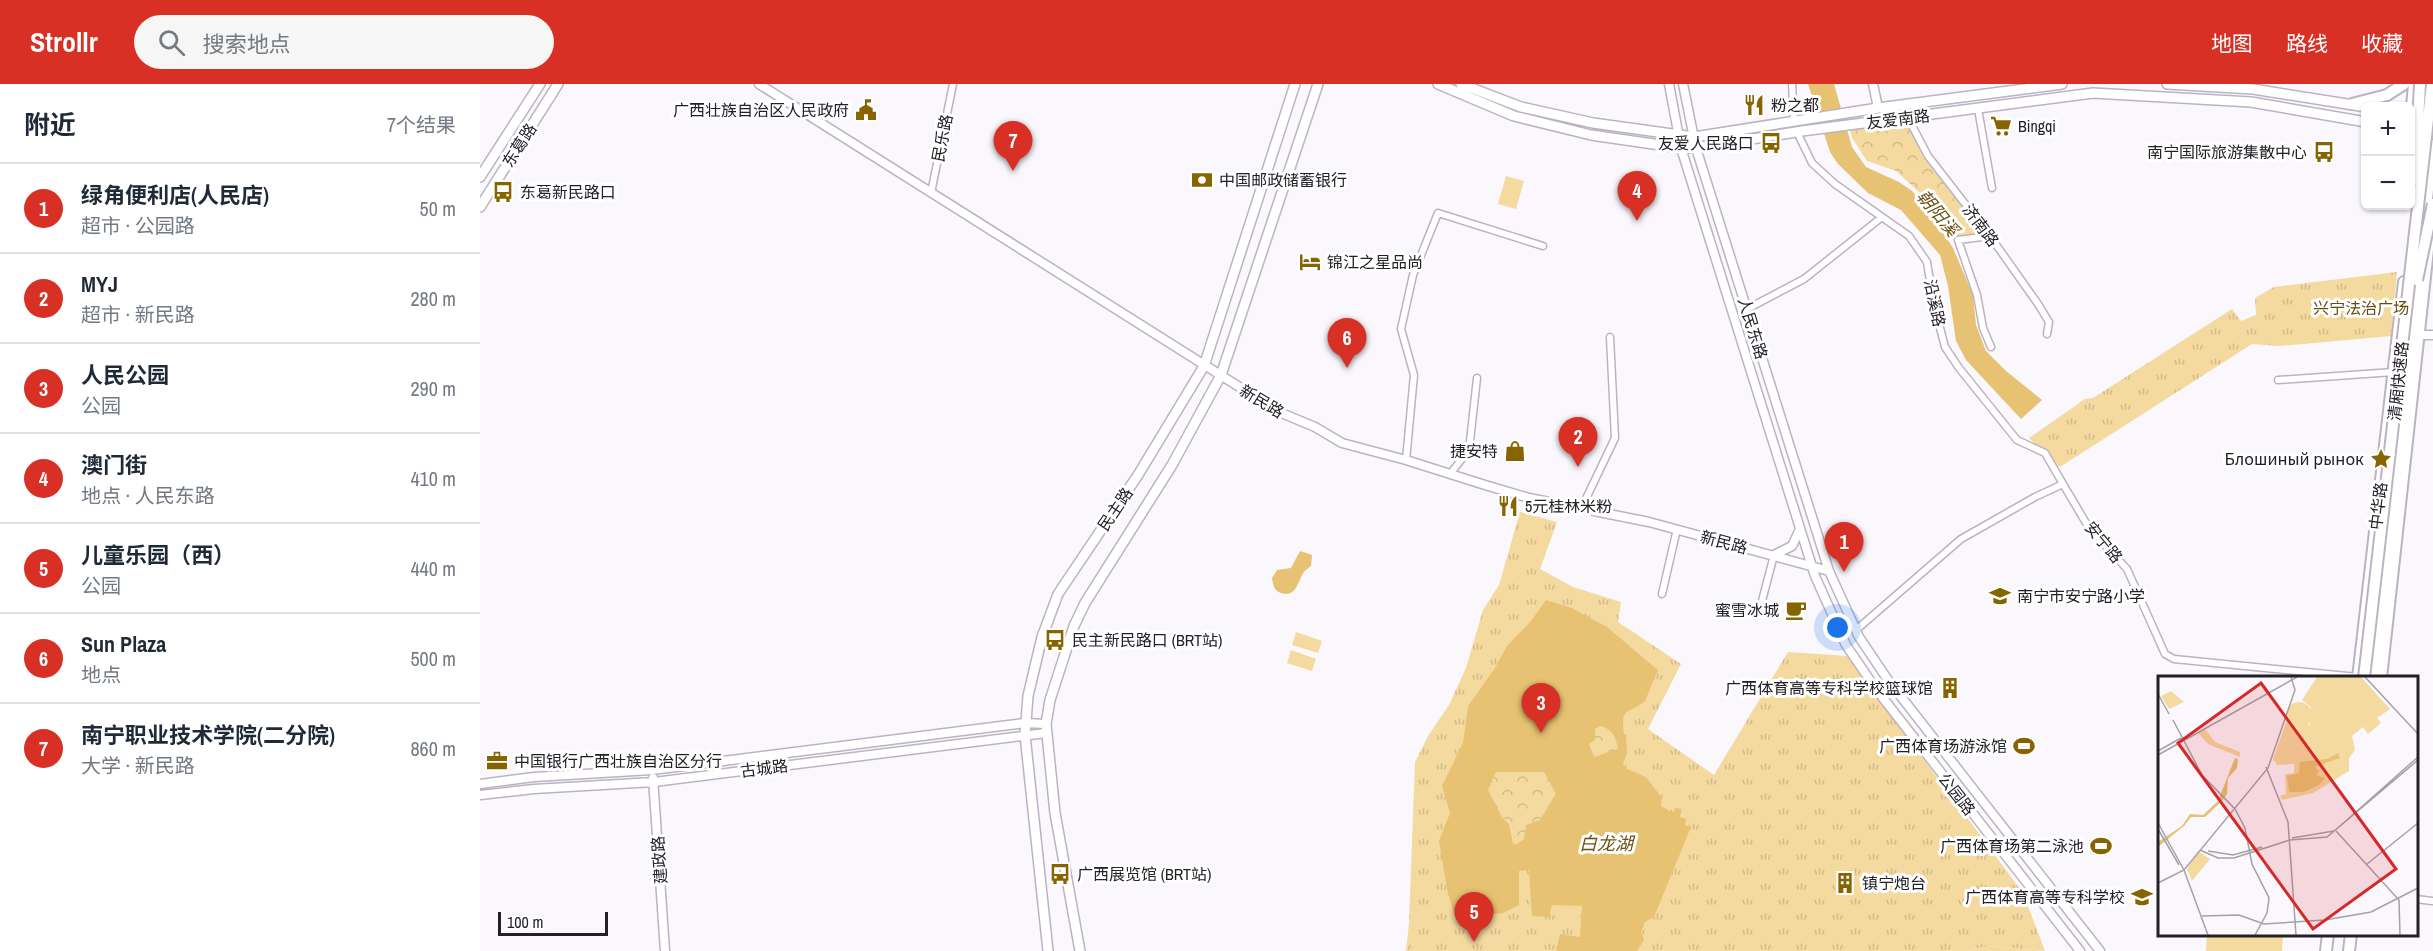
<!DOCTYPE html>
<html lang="zh">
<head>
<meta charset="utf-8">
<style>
	:root { --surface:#fff; --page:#f6f6f7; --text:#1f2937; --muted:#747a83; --line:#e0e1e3; --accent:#d93025 }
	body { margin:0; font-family:"Archivo Narrow","Noto Sans SC",sans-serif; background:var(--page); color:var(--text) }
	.controls { position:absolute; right:18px; top:18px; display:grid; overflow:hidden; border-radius:9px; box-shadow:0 2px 4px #0004 }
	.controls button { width:54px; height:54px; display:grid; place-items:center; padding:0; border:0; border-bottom:2px solid var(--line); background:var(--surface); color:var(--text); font:30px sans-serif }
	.scale { position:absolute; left:18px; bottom:15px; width:110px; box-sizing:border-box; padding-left:6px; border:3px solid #232026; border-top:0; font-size:16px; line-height:21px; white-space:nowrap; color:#232026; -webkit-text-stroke:4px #fff; paint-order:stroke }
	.you { position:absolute; left:1358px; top:544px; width:21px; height:21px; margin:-15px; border:4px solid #fff; border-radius:50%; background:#1a73e8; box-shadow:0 0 0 9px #1a73e833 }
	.badge { display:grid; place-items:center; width:39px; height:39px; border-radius:50%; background:var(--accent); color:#fff; font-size:20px; font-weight:700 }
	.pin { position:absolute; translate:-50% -50px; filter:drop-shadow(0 2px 3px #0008) }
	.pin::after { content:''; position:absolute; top:32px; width:21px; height:18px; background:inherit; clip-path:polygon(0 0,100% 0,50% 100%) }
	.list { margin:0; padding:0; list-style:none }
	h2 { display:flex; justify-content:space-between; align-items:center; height:78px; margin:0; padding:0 24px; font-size:26px }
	h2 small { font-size:20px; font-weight:400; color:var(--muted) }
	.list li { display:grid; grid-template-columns:39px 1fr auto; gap:18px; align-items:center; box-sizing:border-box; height:90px; padding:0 24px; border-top:2px solid var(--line) }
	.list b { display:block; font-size:22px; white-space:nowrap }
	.list p { margin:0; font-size:20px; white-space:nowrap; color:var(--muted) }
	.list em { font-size:20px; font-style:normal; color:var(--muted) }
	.icon { flex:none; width:33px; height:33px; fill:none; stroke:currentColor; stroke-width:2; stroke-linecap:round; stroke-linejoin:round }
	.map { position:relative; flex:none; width:1953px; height:867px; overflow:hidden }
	header { display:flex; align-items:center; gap:36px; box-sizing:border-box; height:84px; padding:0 30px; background:var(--accent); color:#fff }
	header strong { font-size:28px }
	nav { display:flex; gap:33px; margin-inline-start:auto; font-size:21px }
	.search { width:420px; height:54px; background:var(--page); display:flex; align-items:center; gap:15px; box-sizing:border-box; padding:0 21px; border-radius:33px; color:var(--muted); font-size:22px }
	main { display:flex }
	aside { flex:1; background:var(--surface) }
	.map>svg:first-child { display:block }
	.grass { fill:url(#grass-tufts) }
	.forest { fill:url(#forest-crowns) }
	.pitch { fill:#f5daa0 }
	.water { fill:#e7c272; fill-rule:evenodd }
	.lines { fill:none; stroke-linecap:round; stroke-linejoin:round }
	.street-casing { stroke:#bcb3c2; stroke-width:9 }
	.secondary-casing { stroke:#bcb3c2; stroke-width:11 }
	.primary-casing { stroke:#bcb3c2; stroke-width:12 }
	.highway-casing { stroke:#bcb3c2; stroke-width:14 }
	.street { stroke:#fff; stroke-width:6 }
	.secondary { stroke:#fff; stroke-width:8 }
	.primary { stroke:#fff; stroke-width:9 }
	.highway { stroke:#fff; stroke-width:10 }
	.highway-bridge-casing { stroke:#bcb3c2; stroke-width:14; stroke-linecap:butt }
	.highway-bridge { stroke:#fff; stroke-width:10 }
	.labels { text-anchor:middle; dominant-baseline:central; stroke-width:6; stroke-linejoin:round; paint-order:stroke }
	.poi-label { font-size:16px; fill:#232026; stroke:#fff; text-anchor:start }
	.street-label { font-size:16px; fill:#232026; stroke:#fff }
	.park-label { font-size:16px; fill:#664d0e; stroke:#fff }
	.water-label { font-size:18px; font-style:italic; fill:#6b5214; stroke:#fff }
	.inset-road { fill:none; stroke:#a4a1a7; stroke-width:1.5 }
	.view { fill:#d62828; fill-opacity:0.15; stroke:#d62828; stroke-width:3 }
	.inset-edge { fill:none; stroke:#232026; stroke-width:3 }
</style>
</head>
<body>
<header>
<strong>Strollr</strong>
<div class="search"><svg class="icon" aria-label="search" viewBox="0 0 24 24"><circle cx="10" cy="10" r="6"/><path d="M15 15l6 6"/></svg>搜索地点</div>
<nav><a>地图</a><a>路线</a><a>收藏</a></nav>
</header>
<main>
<aside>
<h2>附近<small>7个结果</small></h2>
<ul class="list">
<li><span class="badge">1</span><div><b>绿角便利店(人民店)</b><p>超市 · 公园路</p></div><em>50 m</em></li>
<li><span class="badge">2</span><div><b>MYJ</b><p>超市 · 新民路</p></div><em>280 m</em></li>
<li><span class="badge">3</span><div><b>人民公园</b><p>公园</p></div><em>290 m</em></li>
<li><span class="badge">4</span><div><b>澳门街</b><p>地点 · 人民东路</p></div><em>410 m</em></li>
<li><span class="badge">5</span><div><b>儿童乐园（西）</b><p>公园</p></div><em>440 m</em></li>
<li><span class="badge">6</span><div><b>Sun Plaza</b><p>地点</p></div><em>500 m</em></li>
<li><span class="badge">7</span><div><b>南宁职业技术学院(二分院)</b><p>大学 · 新民路</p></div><em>860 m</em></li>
</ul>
</aside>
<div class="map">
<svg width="1953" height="867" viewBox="0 0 1953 867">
	<defs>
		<pattern id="grass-tufts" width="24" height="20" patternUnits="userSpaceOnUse" patternTransform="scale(1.5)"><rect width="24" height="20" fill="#f5daa0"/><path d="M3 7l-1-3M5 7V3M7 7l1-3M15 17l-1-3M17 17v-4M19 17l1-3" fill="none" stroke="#d2bb8a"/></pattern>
		<pattern id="forest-crowns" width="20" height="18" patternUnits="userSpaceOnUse" patternTransform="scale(1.5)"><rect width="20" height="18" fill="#f5daa0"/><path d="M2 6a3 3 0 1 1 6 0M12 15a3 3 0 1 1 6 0" fill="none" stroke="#d2bb8a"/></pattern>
	</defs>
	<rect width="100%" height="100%" fill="#faf7fd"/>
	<!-- grass -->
	<path class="grass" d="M1917 188 1911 252 1800 262 1772 260 1580 383 1549 354 1605 315 1613 314 1752 225 1761 237 1776 231 1775 214 1794 203Z
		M1040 428 1077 438 1060 485 1093 503 1141 518 1138 538 1201 580 1168 645 1234 691 1308 568 1367 572 1543 809 1565 867 1509 862 1488 867H926L929 839 935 678 948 652 969 621 986 584 1003 526 1019 501Z"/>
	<!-- forest -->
	<path class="forest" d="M1425 37 1446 75 1506 154 1476 156 1452 120 1416 87 1387 77 1372 54 1370 45Z
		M1120 642C1133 646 1135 652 1138 665L1114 674 1109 660 1115 656V645Z
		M1016 688H1064L1076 709 1060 736 1037 760H1032L1008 706Z"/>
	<!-- pitch -->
	<path class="pitch" d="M1026 92 1044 97 1036 125 1018 120Z
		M816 548 842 557 838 569 812 561Z
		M811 566 836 575 832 587 807 579Z
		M1727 851H1803L1802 867H1726Z
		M1509 862 1566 867H1488Z"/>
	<!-- water -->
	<path class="water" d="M1328 0H1354L1372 63 1386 83 1419 98 1432 107 1446 123 1473 164 1493 211 1496 241 1506 267 1526 287 1562 316 1541 335 1486 276 1476 257 1468 202 1460 171 1421 126 1388 109 1358 80 1350 68Z
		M820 467 832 471 831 482C829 484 826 485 824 488 818 496 817 514 801 509 794 507 793 501 792 494L797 486 811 484Z
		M1066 516 1092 524 1127 543 1178 586 1165 617C1149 631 1140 621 1144 650L1146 651 1147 669 1143 679 1145 684 1166 693 1182 714 1181 722 1193 729 1196 724 1202 725 1200 733 1206 735 1205 741 1211 743 1174 833 1165 838 1161 848 1164 856 1157 867H1076L1080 850 1100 853 1102 822 1072 821 1069 833 1052 832 1049 786 1039 787V821L1023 829 976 835 968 810 959 757 970 729 962 702 983 659 988 622 1015 584 1027 562 1051 537ZM1120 642C1133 645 1136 653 1138 665L1114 673 1109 660 1115 656V645ZM1064 688 1076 710 1060 736 1046 741 1044 755 1037 760H1033L1029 740 1023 735 1008 706 1016 688Z"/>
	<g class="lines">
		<defs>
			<path id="street" d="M1312 0 1314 37
				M1498 25 1512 104
				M1428 34 1448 72 1510 152 1558 220 1569 238 1567 250
				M1317 48 1332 79 1355 100 1429 152 1447 178 1453 217 1465 263 1479 284 1537 356 1565 369 1583 400
				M451 109 473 0
				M1510 152 1478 156 1497 211 1503 244 1511 263
				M1267 225 1324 195 1402 133
				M1798 296 1914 288
				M926 376 934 291 921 245 933 191 958 129 1063 162
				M970 390 989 366 997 294
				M1102 423 1135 354 1130 253
				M1182 510 1197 445
				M1282 517 1294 471
				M1376 546 1481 455 1555 413 1583 400 1609 444 1647 485 1685 570 1694 575 1878 593
				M1936 815 1952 817"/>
			<path id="secondary" d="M279 0 799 328 835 343 862 359 926 376 1005 401 1049 414 1169 438 1349 487
				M1189 0 1201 64 1335 492 1366 561 1396 605 1600 867
				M1203 0 1216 64 1349 487 1379 553 1408 596 1620 867
				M1393 0 1398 24
				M1940 251H1953
				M1294 471 1312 462 1320 445
				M173 694 185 867
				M0 700 54 693 172 686 545 639 566 640
				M0 711 54 705 174 698 566 649"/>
			<path id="primary" d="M958 0 1034 32 1111 51 1201 64H1216L1322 47 1613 9 1771 18 1886 38
				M981 0 1041 23 1113 39 1214 53 1398 24 1582 0
				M1687 0 1773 5 1886 23
				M0 93 60 0
				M0 123 78 0
				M568 867 545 651 548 612 562 553 578 510 658 391 724 282 815 0
				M600 867 575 729 566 640 570 616 594 542 605 519 692 381 741 291 838 0"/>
			<path id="highway" d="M1934 0 1931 35 1939 48
				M1872 20 1907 11 1924 0
				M1944 22 1947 0
				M1943 150 1953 61
				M1878 594 1924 198
				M1893 594 1938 189
				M1901 594 1949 156
				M1846 867 1848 850
				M1869 867 1871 850"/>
		</defs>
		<!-- street casing -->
		<use href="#street" class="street-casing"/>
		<!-- secondary casing -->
		<use href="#secondary" class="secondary-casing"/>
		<!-- primary casing -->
		<use href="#primary" class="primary-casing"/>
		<!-- highway casing -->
		<use href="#highway" class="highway-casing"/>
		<!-- street -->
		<use href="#street" class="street"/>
		<!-- secondary -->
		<use href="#secondary" class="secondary"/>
		<!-- primary -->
		<use href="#primary" class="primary"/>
		<!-- highway -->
		<use href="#highway" class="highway"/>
		<defs>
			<path id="highway-bridge" d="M1935 96 1940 0
				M1937 196 1953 120
				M1884 594 1952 0"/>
		</defs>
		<!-- highway-bridge casing -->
		<use href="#highway-bridge" class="highway-bridge-casing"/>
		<!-- highway-bridge -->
		<use href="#highway-bridge" class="highway-bridge"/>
	</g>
	<!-- icons -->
	<defs>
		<symbol id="restaurant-bare" viewBox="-9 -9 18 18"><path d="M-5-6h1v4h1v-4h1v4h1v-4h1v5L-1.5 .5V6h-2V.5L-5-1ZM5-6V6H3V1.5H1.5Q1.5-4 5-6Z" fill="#866400" stroke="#fff" stroke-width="2.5" paint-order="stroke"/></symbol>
		<symbol id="civic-bare" viewBox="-9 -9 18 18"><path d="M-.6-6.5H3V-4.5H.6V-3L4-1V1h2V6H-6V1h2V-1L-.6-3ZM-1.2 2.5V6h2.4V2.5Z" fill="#866400" stroke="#fff" stroke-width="2.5" paint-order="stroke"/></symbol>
		<symbol id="supermarket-bare" viewBox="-9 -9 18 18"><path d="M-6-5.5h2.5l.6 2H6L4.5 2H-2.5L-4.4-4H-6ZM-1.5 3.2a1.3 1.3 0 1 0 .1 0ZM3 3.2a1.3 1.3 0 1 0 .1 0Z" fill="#866400" stroke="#fff" stroke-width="2.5" paint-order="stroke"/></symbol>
		<symbol id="bus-bare" viewBox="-9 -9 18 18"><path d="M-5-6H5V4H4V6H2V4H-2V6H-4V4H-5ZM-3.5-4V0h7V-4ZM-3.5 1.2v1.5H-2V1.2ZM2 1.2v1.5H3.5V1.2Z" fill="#866400" stroke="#fff" stroke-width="2.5" paint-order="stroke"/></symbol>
		<symbol id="bank-bare" viewBox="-9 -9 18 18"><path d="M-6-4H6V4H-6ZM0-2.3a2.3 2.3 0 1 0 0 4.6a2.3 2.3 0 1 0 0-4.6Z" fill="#866400" stroke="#fff" stroke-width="2.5" paint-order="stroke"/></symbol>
		<symbol id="hotel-bare" viewBox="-9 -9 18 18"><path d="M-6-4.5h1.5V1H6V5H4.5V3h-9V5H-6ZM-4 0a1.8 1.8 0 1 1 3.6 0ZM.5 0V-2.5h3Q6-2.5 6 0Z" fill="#866400" stroke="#fff" stroke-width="2.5" paint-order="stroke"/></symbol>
		<symbol id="shop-bare" viewBox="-9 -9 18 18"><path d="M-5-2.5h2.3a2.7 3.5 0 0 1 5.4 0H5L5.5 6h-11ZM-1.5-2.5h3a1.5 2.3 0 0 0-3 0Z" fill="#866400" stroke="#fff" stroke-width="2.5" paint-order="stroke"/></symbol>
		<symbol id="sight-bare" viewBox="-9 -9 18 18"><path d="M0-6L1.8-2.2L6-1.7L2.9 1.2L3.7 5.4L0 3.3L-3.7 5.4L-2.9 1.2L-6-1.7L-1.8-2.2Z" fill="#866400" stroke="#fff" stroke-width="2.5" paint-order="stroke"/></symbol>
		<symbol id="school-bare" viewBox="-9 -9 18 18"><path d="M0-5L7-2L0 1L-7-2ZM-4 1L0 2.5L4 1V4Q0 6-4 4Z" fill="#866400" stroke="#fff" stroke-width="2.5" paint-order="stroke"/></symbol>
		<symbol id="cafe-bare" viewBox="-9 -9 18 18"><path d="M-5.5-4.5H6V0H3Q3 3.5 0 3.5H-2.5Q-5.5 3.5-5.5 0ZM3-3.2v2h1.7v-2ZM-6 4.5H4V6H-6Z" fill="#866400" stroke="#fff" stroke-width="2.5" paint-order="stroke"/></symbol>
		<symbol id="building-bare" viewBox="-9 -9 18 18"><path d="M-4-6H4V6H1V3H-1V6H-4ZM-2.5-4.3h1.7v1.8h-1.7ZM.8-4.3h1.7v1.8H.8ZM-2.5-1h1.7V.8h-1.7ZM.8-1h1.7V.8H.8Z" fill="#866400" stroke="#fff" stroke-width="2.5" paint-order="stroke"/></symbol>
		<symbol id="stadium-bare" viewBox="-9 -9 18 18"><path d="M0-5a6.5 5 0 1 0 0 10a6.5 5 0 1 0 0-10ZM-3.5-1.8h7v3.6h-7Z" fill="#866400" stroke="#fff" stroke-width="2.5" paint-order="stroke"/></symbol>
		<symbol id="office-bare" viewBox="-9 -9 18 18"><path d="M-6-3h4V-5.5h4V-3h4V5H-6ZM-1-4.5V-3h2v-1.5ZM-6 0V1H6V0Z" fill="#866400" stroke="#fff" stroke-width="2.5" paint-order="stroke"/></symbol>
		<symbol id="university-bare" viewBox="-9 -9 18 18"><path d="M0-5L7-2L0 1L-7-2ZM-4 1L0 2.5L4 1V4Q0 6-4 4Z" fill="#866400" stroke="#fff" stroke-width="2.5" paint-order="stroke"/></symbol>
	</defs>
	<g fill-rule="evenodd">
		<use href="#restaurant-bare" x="1259" y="6" width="30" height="30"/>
		<use href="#civic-bare" x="371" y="11" width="30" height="30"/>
		<use href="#supermarket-bare" x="1506" y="27" width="30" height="30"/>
		<use href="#bus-bare" x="1276" y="44" width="30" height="30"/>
		<use href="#bus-bare" x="1829" y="53" width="30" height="30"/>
		<use href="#bank-bare" x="707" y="81" width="30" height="30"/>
		<use href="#bus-bare" x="8" y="93" width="30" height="30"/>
		<use href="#hotel-bare" x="815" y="163" width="30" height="30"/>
		<use href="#shop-bare" x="1020" y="352" width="30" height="30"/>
		<use href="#sight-bare" x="1886" y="360" width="30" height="30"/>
		<use href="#restaurant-bare" x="1013" y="407" width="30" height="30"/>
		<use href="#school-bare" x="1505" y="497" width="30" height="30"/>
		<use href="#cafe-bare" x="1301" y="511" width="30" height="30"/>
		<use href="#bus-bare" x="560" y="541" width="30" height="30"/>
		<use href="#building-bare" x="1455" y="589" width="30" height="30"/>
		<use href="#stadium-bare" x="1529" y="647" width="30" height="30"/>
		<use href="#office-bare" x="2" y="662" width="30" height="30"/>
		<use href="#stadium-bare" x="1606" y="747" width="30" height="30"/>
		<use href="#bus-bare" x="565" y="775" width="30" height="30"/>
		<use href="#building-bare" x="1350" y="784" width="30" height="30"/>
		<use href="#university-bare" x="1647" y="798" width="30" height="30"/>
	</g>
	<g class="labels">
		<!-- poi labels -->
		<g class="poi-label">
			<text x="1291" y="21">粉之都</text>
			<text x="369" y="26" text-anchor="end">广西壮族自治区人民政府</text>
			<text x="1538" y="42">Bingqi</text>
			<text x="1274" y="59" text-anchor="end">友爱人民路口</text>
			<text x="1827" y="68" text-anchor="end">南宁国际旅游集散中心</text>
			<text x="739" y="96">中国邮政储蓄银行</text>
			<text x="40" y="108">东葛新民路口</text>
			<text x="847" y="178">锦江之星品尚</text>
			<text x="1018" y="367" text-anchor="end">捷安特</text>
			<text x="1884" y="375" text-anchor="end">Блошиный рынок</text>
			<text x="1045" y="422">5元桂林米粉</text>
			<text x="1537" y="512">南宁市安宁路小学</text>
			<text x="1299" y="526" text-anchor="end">蜜雪冰城</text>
			<text x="592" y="556">民主新民路口 (BRT站)</text>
			<text x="1453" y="604" text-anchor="end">广西体育高等专科学校篮球馆</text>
			<text x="1527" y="662" text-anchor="end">广西体育场游泳馆</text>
			<text x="34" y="677">中国银行广西壮族自治区分行</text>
			<text x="1604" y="762" text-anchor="end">广西体育场第二泳池</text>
			<text x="597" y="790">广西展览馆 (BRT站)</text>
			<text x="1382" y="799">镇宁炮台</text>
			<text x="1645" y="813" text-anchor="end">广西体育高等专科学校</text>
		</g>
		<!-- street labels -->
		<g class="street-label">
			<text transform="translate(1418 35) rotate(-7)">友爱南路</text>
			<text transform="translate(462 54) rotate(-79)">民乐路</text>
			<text transform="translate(39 61) rotate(-57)">东葛路</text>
			<text transform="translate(1501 141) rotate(53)">济南路</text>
			<text transform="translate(1455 219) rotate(78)">沿溪路</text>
			<text transform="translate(1273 244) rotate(73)">人民东路</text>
			<text transform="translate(1918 297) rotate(-84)">清厢快速路</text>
			<text transform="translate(782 317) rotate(31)">新民路</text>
			<text transform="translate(1898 422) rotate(-83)">中华路</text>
			<text transform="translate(635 425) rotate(-56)">民主路</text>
			<text transform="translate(1244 458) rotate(15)">新民路</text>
			<text transform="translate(1624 458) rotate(50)">安宁路</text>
			<text transform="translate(284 684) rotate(-7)">古城路</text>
			<text transform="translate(1477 710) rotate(52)">公园路</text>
			<text transform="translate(179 776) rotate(-94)">建政路</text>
		</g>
		<!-- park labels -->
		<g class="park-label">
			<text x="1881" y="224">兴宁法治广场</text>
		</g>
		<!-- water labels -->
		<g class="water-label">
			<text transform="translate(1458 129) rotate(50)">朝阳溪</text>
			<text x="1126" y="759">白龙湖</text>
		</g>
	</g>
	<!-- overview -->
	<g transform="translate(1678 592)">
		<rect width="260" height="260" fill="#faf7fd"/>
		<path d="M159 1H203L232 33 219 42 223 47 210 58 205 51 194 60 197 74 191 82V95L155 117 124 124 122 120 128 118 127 98 136 97V88L119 89 115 83 129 44 138 53 152 48 153 31 144 24ZM13 15 26 26 11 33 3 20ZM47 53 57 66 82 76V81L50 68 40 57ZM40 175 52 183 34 205 29 193Z" fill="#f5daa0"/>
		<path d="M182 31 197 55 176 70 158 54 160 40Z" fill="#f5daa0"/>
		<path d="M128 39a13 13 0 1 1 26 0a13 13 0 1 1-26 0Z" fill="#f5daa0"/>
		<path d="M180 77 182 82 157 91 161 95 158 99 167 102 161 109 146 116H131L129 100 141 97 142 86 169 83ZM77 82 80 83 79 92 70 102 69 118 64 125 47 141H33L26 150 0 171V166L24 150 32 138 45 139 60 125Z" fill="#e7c272"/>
		<path class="inset-road" d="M207 1 260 58M0 18 11 38M15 44 44 99 77 133 87 152 94 188 111 222 109 237 97 259M0 75 23 62M0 79 139 1M108 91 130 146 138 259M0 147 26 194 50 259M182 150 260 81M0 153 21 189M178 155 241 224 242 259M134 162 176 155M42 174 60 182H76L132 164 169 161 260 84M50 175 75 179 104 171M209 188 260 147M0 207 26 194 110 92 137 14 133 1M44 240 81 239 106 248 167 244 213 236 260 212"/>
		<path class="view" d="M103 7 238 193 155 253 20 67Z"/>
		<rect width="260" height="260" class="inset-edge"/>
	</g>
</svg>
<div class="controls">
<button>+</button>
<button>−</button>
</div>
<div class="scale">100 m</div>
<div class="you"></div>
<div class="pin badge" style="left:1364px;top:488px">1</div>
<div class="pin badge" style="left:1098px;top:383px">2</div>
<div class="pin badge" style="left:1061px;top:649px">3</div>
<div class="pin badge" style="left:1157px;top:137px">4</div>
<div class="pin badge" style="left:994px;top:858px">5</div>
<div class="pin badge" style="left:867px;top:284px">6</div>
<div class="pin badge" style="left:533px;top:87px">7</div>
</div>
</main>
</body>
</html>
